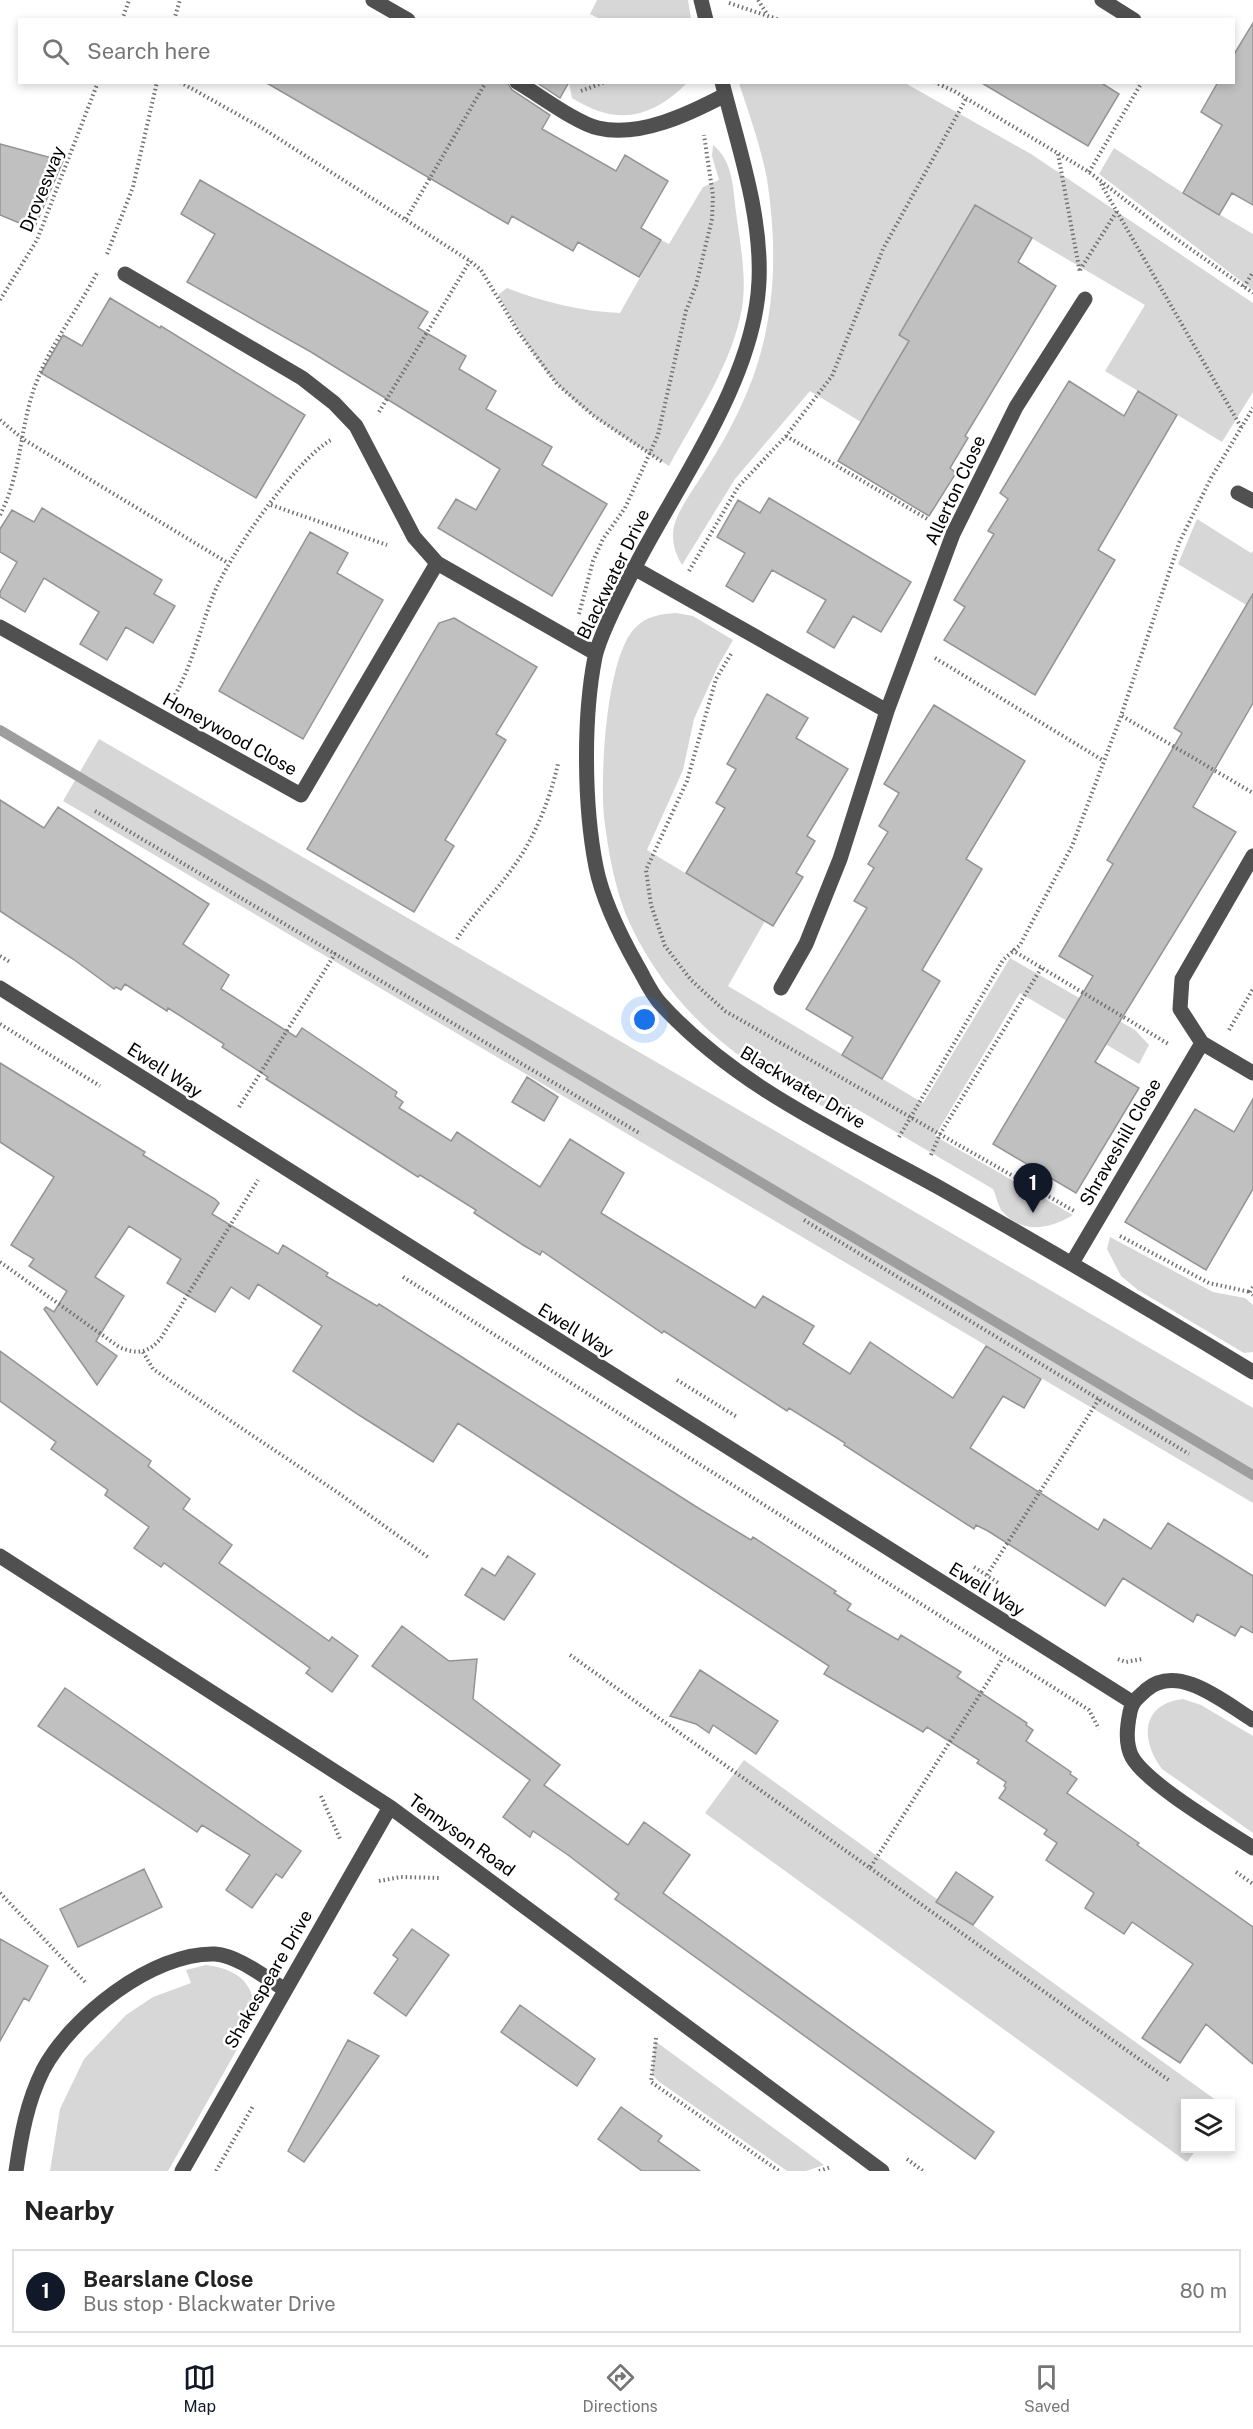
<!DOCTYPE html>
<html lang="en">
<head>
<meta charset="utf-8">
<style>
	:root { --surface:#fff; --page:#f6f6f6; --text:#222; --muted:#767676; --line:#e0e0e0; --accent:#111827 }
	body { margin:0; font-family:"Public Sans",sans-serif; background:var(--page); color:var(--text) }
	.controls { position:absolute; right:18px; bottom:18px; display:grid; overflow:hidden; border-radius:0px; box-shadow:0 3px 9px #0003 }
	.controls button { width:54px; height:54px; display:grid; place-items:center; padding:0; border:0; border-bottom:2px solid var(--line); background:var(--surface); color:var(--text); font:30px sans-serif }
	.you { position:absolute; left:645px; top:1020px; width:21px; height:21px; margin:-15px; border:4px solid #fff; border-radius:50%; background:#1a73e8; box-shadow:0 0 0 9px #1a73e833 }
	.badge { display:grid; place-items:center; width:39px; height:39px; border-radius:50%; background:var(--accent); color:#fff; font-size:20px; font-weight:700 }
	.pin { position:absolute; translate:-50% -50px; filter:drop-shadow(0 2px 3px #0008) }
	.pin::after { content:''; position:absolute; top:32px; width:21px; height:18px; background:inherit; clip-path:polygon(0 0,100% 0,50% 100%) }
	.list { margin:0; padding:0; list-style:none }
	h2 { display:flex; justify-content:space-between; align-items:center; height:78px; margin:0; padding:0 24px; font-size:26px }
	h2 small { font-size:20px; font-weight:400; color:var(--muted) }
	.list li { display:grid; grid-template-columns:39px 1fr auto; gap:18px; align-items:center; box-sizing:border-box; height:84px; margin:0 12px 12px; padding:0 12px; border:2px solid var(--line); border-radius:0px }
	.list b { display:block; font-size:22px; white-space:nowrap }
	.list p { margin:0; font-size:20px; white-space:nowrap; color:var(--muted) }
	.list em { font-size:20px; font-style:normal; color:var(--muted) }
	.icon { flex:none; width:33px; height:33px; fill:none; stroke:currentColor; stroke-width:2; stroke-linecap:round; stroke-linejoin:round }
	.map { position:relative; flex:none; width:1253px; height:2171px; overflow:hidden }
	.search { position:absolute; background:var(--surface); box-shadow:0 3px 9px #0003; left:18px; right:18px; top:18px; height:66px; display:flex; align-items:center; gap:15px; box-sizing:border-box; padding:0 21px; border-radius:0px; color:var(--muted); font-size:22px }
	.sheet { height:174px; background:var(--surface) }
	nav { display:flex; justify-content:space-around; align-items:center; box-sizing:border-box; height:84px; border-top:2px solid var(--line); background:var(--surface); font-size:16px; color:var(--muted) }
	nav a { display:grid; justify-items:center; gap:3px }
	nav .on { color:var(--accent) }
	.map>svg:first-child { display:block }
	.green { fill:#d7d7d7 }
	.lines { fill:none; stroke-linecap:round; stroke-linejoin:round }
	.stream { stroke:#9e9e9e; stroke-width:10 }
	.building { fill:#c0c0c0; stroke:#949494; stroke-width:1.5 }
	.path { stroke:#727272; stroke-width:4; stroke-dasharray:1.5 3; stroke-linecap:butt }
	.minor { stroke:#505050; stroke-width:15 }
	.labels { text-anchor:middle; dominant-baseline:central; stroke-width:5; stroke-linejoin:round; paint-order:stroke }
	.street-label { font-size:18px; fill:#000; stroke:#fff }
</style>
</head>
<body>
<div class="map">
<svg width="1253" height="2171" viewBox="0 0 1253 2171">
	<rect width="100%" height="100%" fill="#fff"/>
	<!-- green -->
	<path class="green" d="M597 0H688L691 19H600L590 14Z
		M569 83V82L687 83C651 119 616 126 572 98Z
		M739 83H905L1031 154 1253 303V392L1222 442 1105 371 1145 305 975 205 899 334 909 341 861 422 810 391 735 479 682 565C675 553 671 540 674 526 679 508 693 490 703 474 720 448 736 419 748 390 776 322 778 251 767 179 761 147 749 114 739 83Z
		M713 145C733 161 733 187 736 212 740 242 747 278 742 308 732 365 696 416 669 466 631 441 588 417 557 384 533 357 515 325 498 295L507 288C544 302 580 311 620 313L661 240 669 244 703 187 719 180 712 156Z
		M1114 148 1183 193 1253 234V290L1099 174Z
		M1197 519 1251 553 1253 551V609L1178 564Z
		M676 613 693 616 733 640 718 666 694 719 683 770 647 850 765 921 728 986 923 1103 1010 958 1135 1030 1149 1045 1139 1064 1020 993 935 1136 1073 1215C1050 1229 1022 1235 1002 1211 998 1206 996 1195 993 1189L855 1108C849 1109 842 1111 837 1111 825 1111 793 1088 781 1082 713 1045 657 987 626 915 614 884 608 850 604 817 600 776 606 657 635 628 646 616 661 614 676 613Z
		M99 739 1253 1408V1503L63 801Z
		M1110 1237 1213 1292 1245 1298 1253 1305V1352L1244 1353 1138 1290 1121 1276 1107 1249Z
		M1183 1699 1201 1705 1253 1736V1833L1162 1769C1140 1740 1141 1704 1183 1699Z
		M744 1760 1220 2103 1186 2104V2148L1197 2149 1187 2162 705 1813Z
		M206 1965C240 1969 260 1987 252 2023L168 2171H50L60 2109 84 2059 126 2015 153 1997 191 1983 186 1970Z
		M655 2041 824 2165 806 2171H787L658 2081 652 2074Z"/>
	<g class="lines">
		<!-- stream -->
		<path class="stream" d="M0 730 1253 1475"/>
	</g>
	<!-- building -->
	<path class="building" d="M1253 23V205L1232 193 1219 215 1183 193 1222 125 1201 112 1218 82H1233V56Z
		M265 82H507L512 90 550 115 542 129 616 171 625 155 668 181 641 228 661 240 639 277 578 242 573 251 512 216 508 224Z
		M536 82H569L560 98Z
		M980 82H1100L1119 94 1088 146Z
		M0 144 63 161 34 229 0 215Z
		M200 180 428 312 418 328 466 356 459 369 496 391 486 409 552 447 542 465 607 504 552 596 438 528 456 499 476 510 500 469 311 352 187 282 215 234 181 214Z
		M975 205 1032 238 1018 262 1056 286 965 436 968 438 950 468 956 473 929 516 838 461 909 341 899 335Z
		M110 298 160 328 161 326 305 415 256 498 41 373 63 335 82 346Z
		M1069 381 1124 416 1138 391 1177 415 1098 550 1115 560 1035 695 944 640 965 607 954 600 994 534 988 531 1008 499 1000 493Z
		M769 498 911 582 881 632 853 616 834 648 807 632 826 600 772 570 753 602 726 586 745 553 717 537 738 500 760 513Z
		M42 508 162 580 154 594 175 606 153 643 126 627 107 660 80 644 99 612 44 578 25 612 0 597V592L17 562 0 552V529L12 510 34 522Z
		M310 532 348 553 337 573 383 600 303 739 219 691Z
		M1253 594V703L1193 807 1236 832 1095 1062 1139 1088 1076 1193 993 1144 1093 976 1059 956 1113 864 1107 860 1182 733 1174 728Z
		M454 618 537 667 496 734 506 740 445 840 454 846 414 912 307 849 439 623Z
		M767 694 808 718 796 738 848 769 807 836 815 841 796 873 803 877 773 926 686 873 725 808 716 803 736 769 727 764Z
		M934 705 1025 761 966 859 982 869 922 970 940 981 882 1079 842 1055 853 1037 806 1009 867 908 854 901 874 868 868 864 888 832 879 826 899 793 884 784Z
		M0 800 44 828 58 807 209 904 183 944 229 975 221 989 296 1037 302 1028 397 1092 395 1096 403 1102 399 1108 451 1141 457 1132 540 1187 570 1139 624 1173 601 1213 755 1308 763 1296 814 1326 803 1344 850 1374 870 1342 953 1398 986 1346 1041 1379 1024 1408 1003 1396 970 1448 1098 1530 1104 1519 1151 1549 1168 1523 1253 1576V1633L1241 1626 1235 1636 1197 1614 1193 1622 1123 1578 1105 1606 988 1531 976 1525 974 1529 844 1445 845 1443 789 1408 787 1411 664 1331 662 1333 542 1251 540 1255 523 1245 474 1213 476 1210 420 1175 418 1177 266 1079 268 1077 222 1047 224 1044 168 1008 167 1011 125 984 121 990 116 987 114 989 73 959 0 911Z
		M0 1063 145 1152 143 1155 215 1199 219 1203 212 1214 278 1254 283 1245 328 1273 326 1276 377 1306 379 1304 695 1506 746 1537 751 1540 753 1537 836 1591 834 1593 851 1604 847 1610 898 1640 901 1635 961 1672 957 1677 1027 1723 1026 1725 1033 1730 1026 1741 1071 1772 1070 1774 1077 1779 1067 1793 1139 1843 1137 1845 1253 1927V2064L1206 2024 1180 2063 1142 2038 1193 1964 1132 1922 1124 1934 1085 1908 1094 1893 1046 1860 1057 1843 1044 1834 1047 1830 999 1798 1006 1788 1004 1786 1006 1782 977 1763 979 1760 927 1727 923 1732 824 1674 829 1666 458 1423 433 1462 359 1415 293 1371 322 1326 258 1284 249 1299 231 1287 215 1312 167 1283 181 1259 129 1226 95 1277 124 1296 96 1341 117 1356 97 1385 44 1309 46 1307 54 1312 67 1291 29 1266 34 1259 11 1245 54 1177 0 1142Z
		M527 1077 558 1097 544 1121 512 1102Z
		M1253 1099V1189L1206 1270 1125 1222 1195 1109 1234 1132Z
		M0 1351 151 1461 148 1466 190 1499 183 1509 232 1545 219 1563 329 1641 332 1637 358 1656 332 1692 306 1673 310 1668 164 1563 161 1567 134 1548 149 1527 105 1495 108 1490 51 1449 56 1442 0 1401Z
		M508 1556 535 1574 504 1620 465 1595 482 1568 495 1576Z
		M402 1626 449 1661 477 1659 473 1699 560 1765 544 1785 628 1845 644 1822 690 1855 663 1893 994 2132 975 2159 615 1899 619 1894 568 1855 533 1831 530 1837 503 1817 530 1780 372 1666Z
		M700 1670 778 1721 756 1754 713 1725 709 1733 696 1724 670 1716Z
		M65 1688 301 1851 282 1878 276 1874 252 1908 226 1890 250 1855 202 1825 197 1832 38 1726Z
		M144 1869 162 1907 78 1947 60 1909Z
		M956 1872 993 1897 973 1925 936 1902Z
		M412 1929 449 1955 406 2016 374 1993 398 1959 393 1955Z
		M0 1939 48 1966 29 2001 24 1998 0 2041Z
		M520 2005 595 2059 577 2086 501 2032Z
		M348 2040 379 2056 304 2162 288 2151Z
		M621 2107 662 2136 658 2141 700 2171H642L598 2139Z"/>
	<g class="lines">
		<!-- path -->
		<path class="path" d="M758 0 767 14
			M729 3 780 20
			M122 20 129 0
			M174 20 180 0
			M180 82 262 128 470 261 481 270 519 333 557 384 594 416 664 463
			M934 82 954 91 1089 172 1168 233 1253 293
			M581 91 605 82
			M1058 154 1080 273
			M1089 172 1142 82
			M1101 184 1241 427
			M406 219 486 82
			M107 254 133 187 157 82
			M1080 270 1117 211
			M1244 287 1253 272
			M0 300 37 240 98 82
			M379 412 470 261
			M0 420 23 439 228 563
			M786 436 929 520
			M271 505 387 545
			M0 515C23 470 19 425 37 381 52 342 79 308 98 271
			M689 571 738 487 786 436 832 376 883 249 966 99
			M579 614 593 561 603 539 625 508 658 435 686 311 696 285 712 219 713 196 704 135
			M731 654 716 679 687 781 646 870 651 905 665 946 691 980 725 1011 1074 1211
			M935 658 1104 761
			M175 695C192 665 200 629 213 596 227 558 296 459 331 440
			M1122 716 1253 793
			M95 811 335 954
			M457 939C474 913 496 892 514 866 535 837 550 799 558 764
			M1012 950 1170 1045
			M0 956 10 962
			M0 1024 100 1086
			M1229 1030 1253 989
			M239 1107 335 954 641 1134
			M899 1137 1003 960 1020 945 1072 846 1121 716 1179 543 1211 478 1253 408
			M931 1155 940 1134 1042 967
			M804 1220 1189 1454
			M1120 1236 1209 1283 1250 1292
			M0 1262 119 1347C137 1355 149 1353 161 1338L258 1180
			M403 1277 1089 1710 1099 1729
			M1253 1287 1250 1292 1253 1295
			M143 1352 153 1369 337 1492 429 1558
			M677 1380 737 1417
			M974 1567 1000 1584
			M987 1575 1099 1399
			M570 1655 870 1868 1003 1658
			M1118 1659 1126 1662 1142 1659
			M321 1796 340 1839
			M870 1868 1170 2081
			M1236 1872 1253 1884
			M379 1881 401 1877 440 1878
			M0 1893 85 1982
			M656 2038 651 2082 779 2171
			M907 2159 923 2171
			M216 2171 253 2106
			M819 2171 831 2167"/>
		<!-- minor -->
		<path class="minor" d="M373 0 408 20
			M701 0 706 20
			M1102 0 1134 20
			M517 82C538 94 576 123 598 128 639 138 689 114 725 95
			M722 82C738 146 762 214 759 281 755 378 680 480 636 565 624 588 600 633 595 657 583 718 584 806 596 867 603 902 621 937 638 967 645 979 651 993 660 1003 736 1087 843 1134 940 1188 1046 1248 1149 1309 1253 1372
			M1238 493 1253 501
			M437 563 595 653
			M634 568 887 711
			M0 627 301 795 437 563 414 537 356 426 334 403 302 378 125 274
			M0 988 1132 1702
			M781 988 806 944 840 859 887 711 953 534 1016 407 1085 299
			M1202 1043 1253 1073
			M1072 1263 1202 1043 1180 1009 1182 979 1253 856
			M0 1556 390 1807 882 2171
			M1253 1720C1225 1703 1178 1662 1146 1690 1138 1698 1132 1701 1130 1712 1127 1727 1125 1743 1132 1757 1147 1784 1224 1829 1253 1848
			M16 2171C21 2136 27 2102 43 2070 71 2017 153 1952 215 1954 239 1956 264 1977 284 1989
			M182 2171 390 1807"/>
	</g>
	<g class="labels">
		<!-- street labels -->
		<g class="street-label">
			<text transform="translate(42 189) rotate(-68)">Drovesway</text>
			<text transform="translate(955 490) rotate(-65)">Allerton Close</text>
			<text transform="translate(613 574) rotate(-64)">Blackwater Drive</text>
			<text transform="translate(230 734) rotate(29)">Honeywood Close</text>
			<text transform="translate(165 1070) rotate(33)">Ewell Way</text>
			<text transform="translate(803 1087) rotate(31)">Blackwater Drive</text>
			<text transform="translate(1120 1142) rotate(-60)">Shraveshill Close</text>
			<text transform="translate(576 1330) rotate(32)">Ewell Way</text>
			<text transform="translate(987 1589) rotate(32)">Ewell Way</text>
			<text transform="translate(462 1835) rotate(36)">Tennyson Road</text>
			<text transform="translate(268 1979) rotate(-60)">Shakespeare Drive</text>
		</g>
	</g>
</svg>
<div class="controls">
<button><svg class="icon" aria-label="layers" viewBox="0 0 24 24"><path d="M12 4l9 5-9 5-9-5zM3 14l9 5 9-5"/></svg></button>
</div>
<div class="you"></div>
<div class="pin badge" style="left:1033px;top:1213px">1</div>
<div class="search"><svg class="icon" aria-label="search" viewBox="0 0 24 24"><circle cx="10" cy="10" r="6"/><path d="M15 15l6 6"/></svg>Search here</div>
</div>
<section class="sheet">
<h2>Nearby<small></small></h2>
<ul class="list">
<li><span class="badge">1</span><div><b>Bearslane Close</b><p>Bus stop · Blackwater Drive</p></div><em>80 m</em></li>
</ul>
</section>
<nav>
<a class="on"><svg class="icon" aria-label="map" viewBox="0 0 24 24"><path d="M3 6l6-2 6 2 6-2v14l-6 2-6-2-6 2zM9 4v14M15 6v14"/></svg>Map</a>
<a><svg class="icon" aria-label="directions" viewBox="0 0 24 24"><path d="M12 3l9 9-9 9-9-9zM9 14v-3h6M13 9l2 2-2 2"/></svg>Directions</a>
<a><svg class="icon" aria-label="saved" viewBox="0 0 24 24"><path d="M7 4h10v16l-5-4-5 4z"/></svg>Saved</a>
</nav>
</body>
</html>
